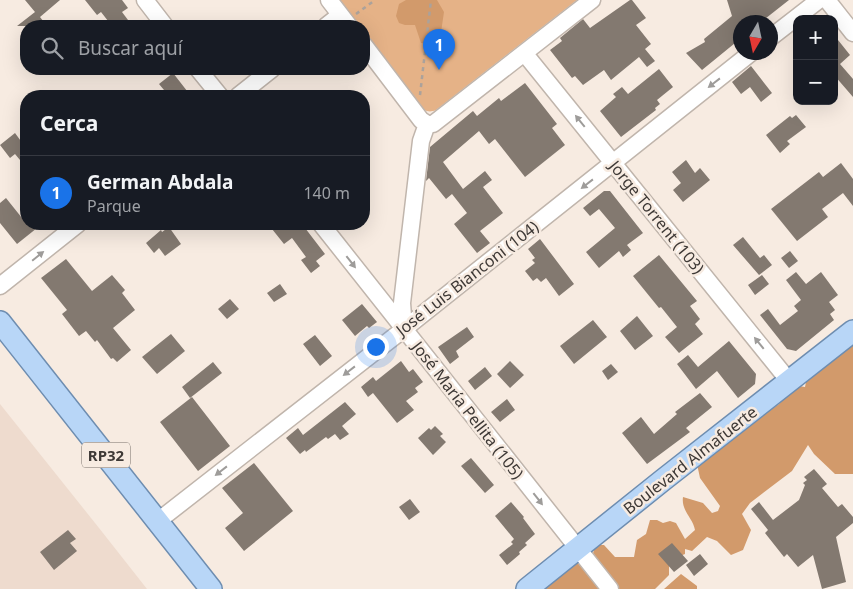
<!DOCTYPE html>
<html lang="es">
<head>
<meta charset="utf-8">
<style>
	:root { --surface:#171b24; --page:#242831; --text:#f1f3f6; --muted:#9ea1a6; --line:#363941; --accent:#1a73e8 }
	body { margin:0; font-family:"Noto Sans",sans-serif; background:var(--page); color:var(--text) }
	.controls { position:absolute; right:15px; top:15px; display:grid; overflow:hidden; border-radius:10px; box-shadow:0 5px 20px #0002 }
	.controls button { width:45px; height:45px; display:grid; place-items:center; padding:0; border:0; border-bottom:1px solid var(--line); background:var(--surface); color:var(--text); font:25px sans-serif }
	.compass { position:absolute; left:733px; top:15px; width:45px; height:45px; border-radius:50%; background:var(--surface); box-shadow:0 5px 20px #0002; rotate:189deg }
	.you { position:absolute; left:375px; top:346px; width:18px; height:18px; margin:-12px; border:4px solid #fff; border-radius:50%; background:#1a73e8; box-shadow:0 0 0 8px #1a73e833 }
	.badge { display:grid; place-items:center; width:32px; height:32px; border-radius:50%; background:var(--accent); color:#fff; font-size:16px; font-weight:700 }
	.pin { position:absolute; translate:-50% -41px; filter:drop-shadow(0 1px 2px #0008) }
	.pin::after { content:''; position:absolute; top:26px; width:18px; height:15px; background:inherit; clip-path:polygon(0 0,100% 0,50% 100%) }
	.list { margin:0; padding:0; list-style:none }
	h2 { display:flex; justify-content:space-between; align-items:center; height:65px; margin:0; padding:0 20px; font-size:21px }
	h2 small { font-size:16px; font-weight:400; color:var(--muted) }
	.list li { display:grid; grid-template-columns:32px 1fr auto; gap:15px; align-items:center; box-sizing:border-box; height:75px; padding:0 20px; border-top:1px solid var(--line) }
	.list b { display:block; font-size:19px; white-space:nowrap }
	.list p { margin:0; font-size:16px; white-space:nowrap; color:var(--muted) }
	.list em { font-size:16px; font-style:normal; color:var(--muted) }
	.icon { flex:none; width:28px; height:28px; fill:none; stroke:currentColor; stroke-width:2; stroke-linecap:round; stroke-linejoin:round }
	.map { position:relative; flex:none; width:853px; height:589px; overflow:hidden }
	.search { position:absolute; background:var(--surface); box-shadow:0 5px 20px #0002; left:20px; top:20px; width:350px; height:55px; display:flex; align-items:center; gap:12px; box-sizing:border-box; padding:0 18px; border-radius:20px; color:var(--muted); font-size:19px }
	.panel { position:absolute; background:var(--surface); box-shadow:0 5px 20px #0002; left:20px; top:90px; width:350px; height:140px; border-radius:20px }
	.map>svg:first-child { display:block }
	.built { fill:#eedbce }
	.green { fill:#e5b287 }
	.forest { fill:#d29a6b }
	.building { fill:#837970 }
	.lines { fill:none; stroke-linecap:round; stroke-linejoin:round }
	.minor-casing { stroke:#c0b5ac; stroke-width:19 }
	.major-casing { stroke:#6e8db0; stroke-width:24 }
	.path { stroke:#aba29b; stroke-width:2.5; stroke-dasharray:4 4; stroke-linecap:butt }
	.minor { stroke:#fff; stroke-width:16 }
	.major { stroke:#b8d6f7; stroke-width:21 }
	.oneway { fill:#9e9c9a }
	.labels { text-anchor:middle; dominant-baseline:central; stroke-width:5; stroke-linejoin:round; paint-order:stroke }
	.shield { fill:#f7ebe1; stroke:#766e69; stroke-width:1 }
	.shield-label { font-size:15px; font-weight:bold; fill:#3e3936 }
	.street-label { font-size:16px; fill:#3e3936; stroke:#f7ebe1 }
</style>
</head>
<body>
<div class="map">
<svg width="853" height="589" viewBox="0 0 853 589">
	<rect width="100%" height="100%" fill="#f7ebe1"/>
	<!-- built -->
	<path class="built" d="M0 404 99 528 147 589H0Z"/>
	<!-- green -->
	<path class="green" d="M337 0H577L436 110C429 113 424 111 419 106L364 34V26H358Z"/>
	<!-- forest -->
	<path class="forest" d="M406 0H437L444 12 440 39 434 45 421 43 415 25H405L399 23 396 16 399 4Z
		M853 342V474H835L814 454 808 445 792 471 750 503 742 514 751 530 743 550 731 555 717 541 707 537 692 551 685 549V554L675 558 669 566V575L655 589H541L577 561 592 558 595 545H604L615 557H634L637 540 646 534 650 520H657L663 523 670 521 676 523 685 539 695 530C693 518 681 511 683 497L703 503 712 513 718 511 720 506 700 478 697 464 738 433 779 404 793 389 799 386 805 387 806 382 809 378Z
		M681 574 697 586V589H664Z"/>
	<!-- building -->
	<path class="building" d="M25 0H60L40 17 47 26H17L35 12Z
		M85 0H122L128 8 122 12 128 20 120 26H112L101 12 97 15Z
		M630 0H632L646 18 636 25 651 44 645 49 655 61 647 67 639 57 611 80 604 70 583 85 575 76 572 78 550 50 562 41 560 38 583 19 590 28Z
		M727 0H789L761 22H740V39L702 70 686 53 705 42 704 39 732 16Z
		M834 35 850 55 840 64 853 79V97L834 75Z
		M751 66 772 93 761 102 750 87 741 94 732 82Z
		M659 69 673 87 657 100 660 104 655 108 656 110 621 137 600 111 616 97 613 94 622 87 628 94Z
		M173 73 191 96H169L159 84Z
		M525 83 557 124 552 128 565 145 525 177 495 139 489 144 479 131 443 162 463 189 485 171 492 180 483 187 503 213 480 231 490 243 477 253 454 224 467 213 452 194 446 199 429 178 426 181 430 147 473 111 477 116 499 98 501 101Z
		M796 115 806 127 787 141 790 144 780 153 766 135 790 116 792 118Z
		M15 133 26 148V155L20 160 15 154 10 158 0 145Z
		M686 160 695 173 700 168 710 180 683 202 673 190 681 183 672 172Z
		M841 163 853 179V206L843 193 822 209 828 217 797 241 771 209 819 172 823 177Z
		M604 191H610L643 233 627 245 631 250 623 257 619 251 599 268 586 252 615 228 599 209 590 216 583 208Z
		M6 198 22 218 26 214V224H42L17 244 0 223V203Z
		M268 224H302L325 254 316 261 320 266 311 273 301 260 306 257 292 238 284 244Z
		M169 227 181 244 165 256 159 248 154 253 146 243 161 230 162 232Z
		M743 237 760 258 764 255 772 265 759 275 733 245Z
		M540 239 574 284 559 296 546 278 541 282 537 278 533 281 525 271 535 263 532 260 535 258 528 249Z
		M790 251 798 261 789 268 781 258Z
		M659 255 697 301 690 306 700 319 695 324 703 334 679 353 665 337 677 327 661 307 659 308 633 276Z
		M66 259 92 291 112 275 125 290 122 293 135 310 113 328 131 350 117 362 113 358 111 359 97 340 95 342 86 331 79 336 62 314 67 310 41 278Z
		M796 272 806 284 821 272 838 295 829 302 835 310 830 314 834 320 796 351 787 349 760 315 768 309 780 325 798 311 794 306 801 300 786 280Z
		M762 275 769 284 755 295 748 285Z
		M280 284 287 294 274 302 267 293Z
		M230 299 239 309 227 319 218 309Z
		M362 304 377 322 369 328 367 326 355 336 342 320Z
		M637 316 653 336 635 350 620 331Z
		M593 320 607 337 574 364 560 346Z
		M467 327 474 337 456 351 459 357 450 364 438 347Z
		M171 334 185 351 157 374 142 357Z
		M315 335 332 356 320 366 303 344Z
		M729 341 756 374 755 384 738 398 717 371 696 389 677 364 688 355 698 367Z
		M401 361 409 372 413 369 423 382 415 388 418 392 406 401 414 410 397 423 373 393 368 397 361 387 373 377 376 381Z
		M510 361 524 375 510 388 497 374Z
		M213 362 222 373 190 398 182 387Z
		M611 364 618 372 608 380 602 371Z
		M485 367 492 376 475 390 468 381Z
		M700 393 712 407 686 428 690 432 647 464 622 433 641 417 654 434 677 414 675 412Z
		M192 397 230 446 198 471 160 422Z
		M507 399 515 410 500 422 491 412Z
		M345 402 356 414 342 426 349 434 340 440 335 434 328 439 326 437 306 452 305 450 300 454 286 438 298 428 303 435Z
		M435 426 443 434 440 436 446 442 433 455 418 438 429 428 431 430Z
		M471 458 494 485 485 493 461 466Z
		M254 463 293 511 244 551 225 528 243 513 222 488Z
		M814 469 827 484 822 488 838 507 842 504 853 517V523L836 537 846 582 822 589 813 555 798 567 787 554 784 557 765 533 768 530 751 509 759 502 773 520 799 500 805 485 803 483 807 480 804 477Z
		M410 499 420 512 409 520 399 507Z
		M511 502 524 517 523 518 535 534 525 543 527 545 519 552 520 554 507 565 499 555 513 544 511 542 514 539 495 516Z
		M68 530 76 539 70 543 77 551 54 570 40 552Z
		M672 543 688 561 674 572 658 554Z
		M700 554 708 564 694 576 686 565Z"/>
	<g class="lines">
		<defs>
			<path id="minor" d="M145 0 165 26
				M329 0 349 26
				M827 0 853 33
				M326 26 340 15
				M770 38 819 0
				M364 45 421 120 427 124
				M525 54 789 381
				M198 69 220 96
				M238 96 272 69
				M427 124H433L592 0
				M321 224 610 589
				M0 286 78 224
				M404 329 402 303 421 141 427 124
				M158 521 404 329 752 52"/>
			<path id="major" d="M0 322 211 589
				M527 589 663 480 853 331"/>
		</defs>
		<!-- minor casing -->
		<use href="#minor" class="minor-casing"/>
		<!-- major casing -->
		<use href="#major" class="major-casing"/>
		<!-- path -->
		<path class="path" d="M356 14 375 0
			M420 95 431 0"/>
		<!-- minor -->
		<use href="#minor" class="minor"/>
		<!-- major -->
		<use href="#major" class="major"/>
	</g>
	<!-- one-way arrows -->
	<defs><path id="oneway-solid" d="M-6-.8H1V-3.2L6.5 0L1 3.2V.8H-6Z" transform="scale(1.25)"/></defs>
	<g class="oneway">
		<use href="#oneway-solid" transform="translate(714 83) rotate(142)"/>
		<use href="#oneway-solid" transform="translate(580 121) rotate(-129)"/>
		<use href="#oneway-solid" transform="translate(587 184) rotate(142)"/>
		<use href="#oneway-solid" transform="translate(38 256) rotate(-39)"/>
		<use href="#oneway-solid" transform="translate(351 262) rotate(52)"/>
		<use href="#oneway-solid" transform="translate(759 343) rotate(-129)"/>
		<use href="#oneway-solid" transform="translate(349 371) rotate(142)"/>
		<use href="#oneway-solid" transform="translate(221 471) rotate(142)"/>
		<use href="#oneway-solid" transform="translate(538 499) rotate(52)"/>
	</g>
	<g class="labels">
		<!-- shield labels -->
		<rect class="shield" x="82" y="442.5" width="48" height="25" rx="4"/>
		<g class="shield-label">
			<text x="106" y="455">RP32</text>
		</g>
		<!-- street labels -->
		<g class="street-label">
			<text transform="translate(657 217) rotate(51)">Jorge Torrent (103)</text>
			<text transform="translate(467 278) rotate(-38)">José Luis Bianconi (104)</text>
			<text transform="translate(468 410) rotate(52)">José María Pellita (105)</text>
			<text transform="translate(690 460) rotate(-38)">Boulevard Almafuerte</text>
		</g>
	</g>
</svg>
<div class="controls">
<button>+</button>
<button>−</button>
</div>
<svg class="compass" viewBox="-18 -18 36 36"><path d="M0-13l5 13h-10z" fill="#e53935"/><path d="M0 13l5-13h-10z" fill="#9ea1a6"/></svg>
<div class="you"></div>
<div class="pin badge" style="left:439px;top:70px">1</div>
<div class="search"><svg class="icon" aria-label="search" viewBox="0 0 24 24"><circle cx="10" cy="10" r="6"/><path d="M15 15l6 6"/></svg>Buscar aquí</div>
<section class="panel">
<h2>Cerca<small></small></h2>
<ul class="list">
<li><span class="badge">1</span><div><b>German Abdala</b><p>Parque</p></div><em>140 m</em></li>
</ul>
</section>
</div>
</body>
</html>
